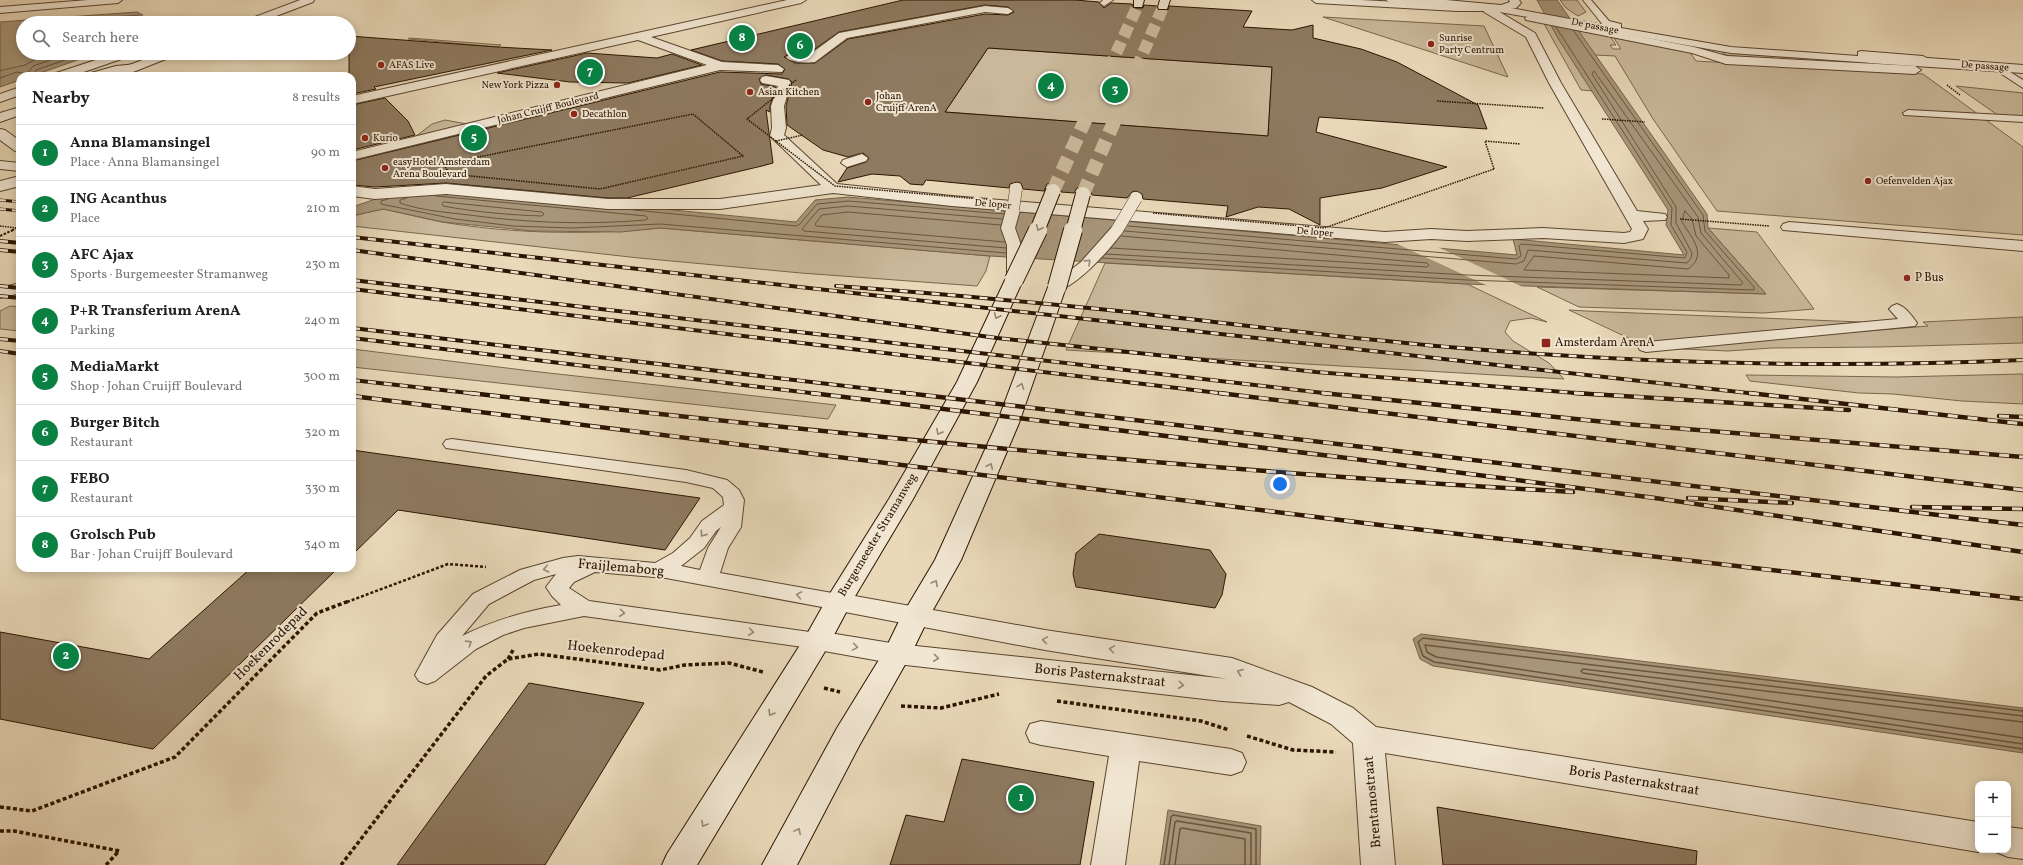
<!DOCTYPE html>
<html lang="en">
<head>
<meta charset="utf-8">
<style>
	:root { --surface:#fff; --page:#f6f6f6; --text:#222; --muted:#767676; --line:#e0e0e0; --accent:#0b8043 }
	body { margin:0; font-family:Vollkorn,serif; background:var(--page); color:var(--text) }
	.controls { position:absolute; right:12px; bottom:12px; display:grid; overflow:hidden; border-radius:8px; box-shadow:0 2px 10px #0003 }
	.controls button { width:36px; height:36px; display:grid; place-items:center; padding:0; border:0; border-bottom:1px solid var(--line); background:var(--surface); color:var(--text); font:20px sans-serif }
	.you { position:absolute; left:1280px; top:484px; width:14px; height:14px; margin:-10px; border:3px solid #fff; border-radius:50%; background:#1a73e8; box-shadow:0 0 0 6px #1a73e833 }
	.badge { display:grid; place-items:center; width:26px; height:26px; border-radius:50%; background:var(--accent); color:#fff; font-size:13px; font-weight:700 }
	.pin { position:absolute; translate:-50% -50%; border:2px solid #fff; box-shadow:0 1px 4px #0006 }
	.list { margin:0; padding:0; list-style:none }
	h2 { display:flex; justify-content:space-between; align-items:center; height:52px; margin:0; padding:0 16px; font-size:17px }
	h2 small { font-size:13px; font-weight:400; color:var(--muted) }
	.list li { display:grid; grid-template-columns:26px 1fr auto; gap:12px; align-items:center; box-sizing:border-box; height:56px; padding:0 16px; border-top:1px solid var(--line) }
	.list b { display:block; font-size:15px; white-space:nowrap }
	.list p { margin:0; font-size:13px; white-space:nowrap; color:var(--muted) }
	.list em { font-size:13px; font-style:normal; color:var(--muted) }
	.icon { flex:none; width:22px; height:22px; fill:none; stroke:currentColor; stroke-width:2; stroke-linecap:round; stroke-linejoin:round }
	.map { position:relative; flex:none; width:2023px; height:865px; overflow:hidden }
	.search { position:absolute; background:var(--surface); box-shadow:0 2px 10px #0003; left:16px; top:16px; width:340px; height:44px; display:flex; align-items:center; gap:10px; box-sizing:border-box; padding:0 14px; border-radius:22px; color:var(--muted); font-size:15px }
	.panel { position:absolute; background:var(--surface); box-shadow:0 2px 10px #0003; left:16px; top:72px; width:340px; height:500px; border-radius:12px }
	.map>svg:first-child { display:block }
	.green { fill:#c9b89a; stroke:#7a664d }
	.water { fill:#a8967a; stroke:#766249 }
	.pier { fill:#e9d9b9 }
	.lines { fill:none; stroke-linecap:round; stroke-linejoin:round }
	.shore-far1 { stroke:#6a553d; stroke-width:1 }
	.shore { stroke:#6a553d; stroke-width:1.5 }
	.building { fill:#8e7a60; stroke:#2b1400; fill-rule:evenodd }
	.secondary-tunnel-far1 { stroke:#ccbb9d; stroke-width:12; stroke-dasharray:12 6; stroke-linecap:butt }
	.secondary-tunnel { stroke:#ccbb9d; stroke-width:14; stroke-dasharray:14 8; stroke-linecap:butt }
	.service-casing { stroke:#5a452e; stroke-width:2 }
	.pedestrian-casing { stroke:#5a452e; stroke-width:2 }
	.minor-casing { stroke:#5a452e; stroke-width:2 }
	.secondary-casing { stroke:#2b1400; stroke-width:2 }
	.path-far3 { stroke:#2b1400; stroke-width:1.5; stroke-dasharray:1.5 1; stroke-linecap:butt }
	.path-far2 { stroke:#2b1400; stroke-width:2; stroke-dasharray:2.5 1.5; stroke-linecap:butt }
	.path-far1 { stroke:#2b1400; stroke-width:2.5; stroke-dasharray:3 2; stroke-linecap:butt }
	.path { stroke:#2b1400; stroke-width:3.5; stroke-dasharray:4 2.5; stroke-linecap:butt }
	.service { fill:#f1e6d2; fill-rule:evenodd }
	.pedestrian { fill:#f1e6d2; fill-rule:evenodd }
	.minor { fill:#f1e6d2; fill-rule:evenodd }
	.secondary { fill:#f1e6d2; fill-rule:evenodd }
	.rail-far2-casing { stroke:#2b1400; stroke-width:3 }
	.rail-far1-casing { stroke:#2b1400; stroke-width:4 }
	.rail-casing { stroke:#2b1400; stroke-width:4.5 }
	.rail-far2 { stroke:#f1e6d2; stroke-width:2; stroke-dasharray:6; stroke-linecap:butt }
	.rail-far1 { stroke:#f1e6d2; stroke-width:2.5; stroke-dasharray:8; stroke-linecap:butt }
	.rail { stroke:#f1e6d2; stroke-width:3; stroke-dasharray:10; stroke-linecap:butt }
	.service-bridge-casing { stroke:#5a452e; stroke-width:13; stroke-linecap:butt }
	.secondary-bridge-far1-casing { stroke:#2b1400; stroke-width:16; stroke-linecap:butt }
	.secondary-bridge-casing { stroke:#2b1400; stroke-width:20; stroke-linecap:butt }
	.path-bridge { stroke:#2b1400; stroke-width:1.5; stroke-dasharray:1.5 1; stroke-linecap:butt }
	.service-bridge { stroke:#f1e6d2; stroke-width:12 }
	.secondary-bridge-far1 { stroke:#f1e6d2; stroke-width:14 }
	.secondary-bridge { stroke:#f1e6d2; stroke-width:18 }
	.oneway { stroke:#988874 }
	.poi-dot { fill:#8f2418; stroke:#f1e6d2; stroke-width:1.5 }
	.labels { text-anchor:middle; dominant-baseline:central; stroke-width:4; stroke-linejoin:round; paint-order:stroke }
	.far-street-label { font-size:10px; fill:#2b1400; stroke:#f1e6d2 }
	.far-poi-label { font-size:10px; fill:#2b1400; stroke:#f1e6d2; text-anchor:start }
	.poi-label { font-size:12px; fill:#2b1400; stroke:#f1e6d2; text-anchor:start }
	.street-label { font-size:12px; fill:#2b1400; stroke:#f1e6d2 }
	.near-street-label { font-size:14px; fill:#2b1400; stroke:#f1e6d2 }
</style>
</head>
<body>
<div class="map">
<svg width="2023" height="865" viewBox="0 0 2023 865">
	<rect width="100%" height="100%" fill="#e9d9b9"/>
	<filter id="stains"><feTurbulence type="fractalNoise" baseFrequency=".005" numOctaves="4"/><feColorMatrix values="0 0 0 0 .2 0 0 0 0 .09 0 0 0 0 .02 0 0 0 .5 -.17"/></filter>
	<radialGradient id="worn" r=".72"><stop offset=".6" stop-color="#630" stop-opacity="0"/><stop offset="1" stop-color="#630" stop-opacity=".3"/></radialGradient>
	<!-- green -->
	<path class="green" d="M1560 0H1577L1586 12 1578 16 1566 8Z
		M1323 17 1484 26 1508 77Z
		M1543 22 1552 24 1594 91 1581 90Z
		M1576 29 1609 35 1616 45H1610L1613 49H1621L1612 35 1689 51 1696 61 1923 74 2023 147V235L1717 211 1653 119 1615 56 1595 55Z
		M408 39 409 38 501 45 497 47Z
		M988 48 1272 67 1268 136 945 112Z
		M1721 51 1883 64 1890 67 1733 56 1725 55Z
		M1956 86 2023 93V117L1999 116Z
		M445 120 467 124 465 127 415 137 432 124Z
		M383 209C402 213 422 218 442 222 513 234 588 235 660 228L990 256 986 271 977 286 801 273 639 258 352 226V216Z
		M1708 228 1757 232 1814 309 1764 313 1579 307 1537 287 1766 294Z
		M1105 263 1467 284 1547 322 1531 318 1510 321 1505 332 1513 341 1549 363 1564 379 1066 350Z
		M10 306 20 307V331L0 329V311Z
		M1569 310 1586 311 1861 322 1641 344Z
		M2023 317V343L1879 347 1771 348 1728 351 1661 348 1928 326 1923 322Z
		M352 349 531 371 836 405 828 419 352 367Z
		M2023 374V404L1962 401 1893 394 1859 393 1750 381 1746 375 1896 377Z"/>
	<!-- water -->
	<path class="water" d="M1537 0H1557L1707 214 1708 228 1766 294 1467 284 990 256 660 228 621 232 533 231 443 222 383 209 352 216V207L417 185 796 222 815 200 848 197 1517 255 1513 239 1684 255 1666 225 1668 210 1559 40Z
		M137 12 143 15 109 17C114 23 124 19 131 23H23V53H97L32 76H20V80L0 87V22Z
		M1421 634 2023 708V753L1433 666 1420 659 1413 639Z
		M1168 810 1261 826 1260 865H1160Z"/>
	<!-- pier -->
	<path class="pier" d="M1395 243 1438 247 1525 288 1490 287Z"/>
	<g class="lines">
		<!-- shore-far1 -->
		<path class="shore-far1" d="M38 23 104 18 109 23
			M0 71C5 69 23 66 25 65 34 60 42 56 52 53
			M33 76 36 70 85 53
			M0 78 17 72 27 74 33 66 70 53
			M407 198 400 200V203C423 211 445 212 469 215 528 223 587 225 646 220L648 218 646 216 436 196
			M388 199 381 201V204L455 219 513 226 572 228 660 224 1006 253
			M444 202 542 212 544 214 542 216C509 215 476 212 443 206L442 204Z
			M634 210 796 226 800 224 817 204 848 201 1004 214
			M1685 211 1692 219 1696 236 1729 275V278L1524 270 1534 256 1688 269C1708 255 1692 238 1682 222Z
			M1002 219 848 206 819 209 802 229 804 231 1006 248
			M1001 225 848 212 822 215 815 224 816 226 1005 242
			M1128 226 1516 259 1521 256 1519 246 1521 244 1685 258 1687 252 1671 225 1672 208 1556 27
			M1111 248 1427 267 1429 265 1427 263 1121 236
			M1106 254 1467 275 1741 285 1743 283 1701 233 1698 217 1594 71 1592 74 1676 207V223L1692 253 1691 258 1687 263 1528 250 1524 261 1516 264 1125 231
			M1102 258 1467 280 1754 290V287L1705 231 1703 215 1573 30"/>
		<!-- shore -->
		<path class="shore" d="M2023 711 1423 638 1418 642 1423 656 1434 662 2023 749
			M2023 716 1425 645 1427 652 1436 657 2023 744
			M2023 722 1583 669 1581 671 1583 673 2023 738
			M1164 865 1171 817 1173 815 1256 829V865
			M1169 865 1175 822 1177 821 1251 833V865
			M1175 865 1180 829 1182 828 1245 839V865"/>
	</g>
	<!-- building -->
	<path class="building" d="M903 0H1075L1099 2 1104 8 1111 3 1132 4 1134 8H1143L1144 5 1157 6 1159 10H1168L1169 6 1252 11 1243 27 1292 30 1313 25V38L1361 49 1397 62 1478 105 1487 129 1319 117 1316 132 1447 167 1382 188 1320 198V225L1289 209 1258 207 1226 217 1228 206 1143 199 1142 194 1136 191 1132 192 1127 198 1092 195 1089 188 1085 186 1077 188 1074 193 1061 192 1060 185 1052 182 1047 184 1044 191 1023 189 1021 183 1017 182 1010 184 1009 188 926 180 923 185 910 184 900 176 872 174 838 182 847 168 866 162 869 158 863 153 848 157 823 150 787 125 786 106 792 82 789 79 766 75 759 79 761 84 776 87 770 106V112L766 110 773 163 762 166 627 198H608L446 183 375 187 352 185V161L720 72 782 74 785 69 778 64 722 61 691 50ZM985 5 1008 7 1014 12 1008 15 985 14 848 39 815 63H795L784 57 792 52 809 53 839 32ZM988 48 1272 67 1268 136 945 112Z
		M349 36 497 47 552 50 374 87 376 89 352 94V76H349Z
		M587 53 657 58 672 54 702 65 628 83 570 82 497 73Z
		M385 98 408 121 415 135 352 150V105Z
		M352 450 380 454 700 498 665 550 398 510 352 555Z
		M1099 534 1210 550 1226 574 1222 595 1215 608 1076 587 1073 574 1076 553Z
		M251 568H338L153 749 0 719V632L149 659Z
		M529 683 644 703 545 865H397Z
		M962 759 1094 782 1080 865H890L906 815 944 822Z
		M1437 807 1697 851 1696 865H1443Z"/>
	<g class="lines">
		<!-- secondary-tunnel-far1 -->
		<path class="secondary-tunnel-far1" d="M1094 102 1138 5
			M1122 102 1163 7"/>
		<!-- secondary-tunnel -->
		<path class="secondary-tunnel" d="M1053 191 1094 101
			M1083 194 1123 101"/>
		<defs>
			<path id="service" d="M88 0H122L118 3 0 13V7Z
				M1103 0H1113L1104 6 1100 3Z
				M1312 0H1361L1457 5H1494L1603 25 1583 0H1591L1609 21 1621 24V28L1731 47 1858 56V52L1861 51 1923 56 1928 59 1923 62 1877 58 1876 62 1873 63 1731 53 1494 11H1457L1316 3Z
				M251 19 269 20 273 23H247L248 20Z
				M137 64 142 67 140 69 117 72 102 76H86L87 74 116 66Z
				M1997 64 2023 80V88L1994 69 1992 67Z
				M1908 110 2023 116V122L1904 115 1903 113Z
				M862 154 868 158 866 161 847 167 841 163 843 160Z
				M1013 206 1020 210 1015 228 1021 245V280L1019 283H1009L1007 280V245L1001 228 1006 210Z
				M1117 226 1122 227 1124 230C1113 246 1071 295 1052 290L1050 287 1052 284 1081 262 1112 227Z
				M1897 304C1906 307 1912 316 1917 323L1915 326 1646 352 1640 350 1638 347 1640 344 1646 342 1898 319 1889 309 1892 306Z
				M452 439 686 470 727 480 739 490 744 500 741 527 728 548 720 573 838 594 846 597 849 602 846 607 838 610 666 578 595 572 574 582 569 588 589 601 817 633 825 635 828 641 825 647 817 649 584 616 524 628 503 635 476 649 435 681 427 684 419 681 415 675 437 635 473 594 520 570 563 558 578 556 655 563 673 553 690 538 702 521 724 505 723 497 713 488 686 482 446 448 443 444 446 440ZM721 527 708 548 700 570 681 566 704 548 716 531ZM556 574 546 587 552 596 561 605C526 611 494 620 462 636L489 604 534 580Z"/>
			<path id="pedestrian" d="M787 0H806L801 3 651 37 722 62 778 65 784 69 782 72 720 70 352 160V152L707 65 638 40 352 104V96Z
				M1386 0H1446L1501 5 1510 2 1509 0H1519L1521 3 1516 8 1498 11 1535 33 1561 83 1637 211 1665 214 1667 217 1665 220 1643 221 1648 229 1643 239 1624 243 1543 238 1467 241 1431 239 1385 242 952 206 833 193 720 209H608L446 194 375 199 352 196V186L375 189 446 184 608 199H720L821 185 770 136 772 128 771 106 778 86 762 83 760 80 762 77 766 76 789 80 791 83 784 106 786 128 784 135 837 184 952 196 1385 232 1431 229 1467 231 1543 228 1624 233 1630 232 1632 229 1549 83 1526 37 1484 12V8L1391 3Z
				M985 6 1008 8 1013 11 1008 14 985 12 847 38 815 62C808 63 791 63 786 57L792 53 809 55 839 33Z
				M1530 15 1694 47 1727 56 1915 66 1921 70 1915 74 1726 64 1692 53 1526 20 1525 18Z
				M0 129 5 130 20 141V152L15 151 0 140Z
				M0 161 20 163V171L0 169Z
				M20 176V186L0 191V181Z
				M1789 222 2023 241V251L1783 230 1781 227 1783 224Z
				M20 283V293L0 298V288Z"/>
			<path id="minor" d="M300 0H314L313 2 258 23H243L244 21Z
				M117 53H135L133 55 72 76H54L56 73Z
				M161 53H178L176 55 123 76H106L108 73Z
				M1873 56H1901L2023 65V73L1869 63 1867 60Z
				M20 87V95L0 102V94Z
				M20 107V115L0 122V113Z
				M838 593 1045 630 1232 658 1312 687 1353 708 1376 727 1978 822V850H1982L1978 852 1385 753 1395 865H1361L1353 743 1331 724 1289 702 1279 705 1222 701 897 664 807 648 803 641 807 634 817 631 897 644 1228 679 1045 650 829 609 825 602 829 595Z
				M1041 721 1231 749 1242 753 1246 762 1242 771 1231 775 1139 761 1125 865H1091L1109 756 1041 745 1030 742 1026 733 1030 724Z
				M2008 827 2023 829V859L2008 857 1996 852 1995 850H2008Z"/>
			<path id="secondary" d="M1134 0H1144L1142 7H1134Z
				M1160 0H1170L1167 9H1159L1158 7Z
				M1014 275 1020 276 1023 280 977 382 913 499 851 603 827 648 697 865H662L667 854 807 634 829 595 889 499 957 382 1005 280 1008 276Z
				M1057 282 1063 283 1066 287 1019 423 961 560 929 617 911 654 859 746 797 865H762L837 728 885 650 901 617 935 560 997 423 1048 287 1051 283Z"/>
		</defs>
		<!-- service casing -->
		<use href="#service" class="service-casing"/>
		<!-- pedestrian casing -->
		<use href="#pedestrian" class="pedestrian-casing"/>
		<!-- minor casing -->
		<use href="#minor" class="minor-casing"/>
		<!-- secondary casing -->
		<use href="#secondary" class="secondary-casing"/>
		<!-- path-far3 -->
		<path class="path-far3" d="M1947 85 1960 95
			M1437 101 1544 108
			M693 114 743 156 600 189 450 174 443 164Z
			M1602 119 1645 122
			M1494 169 1485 141 1520 144
			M1680 219 1769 226
			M0 226 17 228 11 231"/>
		<!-- path-far2 -->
		<path class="path-far2" d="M0 236 13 230"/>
		<!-- path-far1 -->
		<path class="path-far1" d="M347 602 448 564 486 567"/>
		<!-- path -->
		<path class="path" d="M508 659 513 650
			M824 688 840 692
			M1057 701 1201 721 1229 730
			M901 706 941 708 999 694
			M1247 736 1293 750 1336 752
			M0 807 32 811 175 757 317 613 349 601
			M0 831H14L120 851
			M106 865 119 851
			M341 865 486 676 508 659 539 654 660 670 685 665 729 663 763 672"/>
		<!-- service -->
		<use href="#service" class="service"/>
		<!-- pedestrian -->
		<use href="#pedestrian" class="pedestrian"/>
		<!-- minor -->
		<use href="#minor" class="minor"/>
		<!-- secondary -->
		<use href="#secondary" class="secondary"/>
		<defs>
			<path id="rail-far2" d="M0 200 20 202
				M0 209 20 211"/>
			<path id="rail-far1" d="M352 237 1757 394
				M0 241 20 243
				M0 250 20 252
				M352 250 997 338 1316 372 1588 394
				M352 280 1332 394
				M0 286 20 288
				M836 286C933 293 1031 302 1128 312 1243 325 1358 340 1473 349 1656 364 1839 368 2023 360
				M352 289 1227 394
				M0 296 20 298
				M352 328 914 394
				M352 338 819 394
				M0 339 20 341
				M0 351 20 354
				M352 380 478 394"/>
			<path id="rail" d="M470 393C837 435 1204 471 1573 492
				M811 393 1339 457 1655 498 2023 552
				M906 393 2023 525
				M1219 393 2023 490
				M1322 393 1625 424 2023 457
				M1574 393 1849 410
				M1749 393 2023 424
				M352 396 1380 525 2023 599
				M1999 416 2023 417
				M1688 498 1792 503
				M1912 507 2023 509"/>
		</defs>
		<!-- rail-far2 casing -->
		<use href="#rail-far2" class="rail-far2-casing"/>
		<!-- rail-far1 casing -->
		<use href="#rail-far1" class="rail-far1-casing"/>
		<!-- rail casing -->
		<use href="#rail" class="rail-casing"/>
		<!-- rail-far2 -->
		<use href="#rail-far2" class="rail-far2"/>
		<!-- rail-far1 -->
		<use href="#rail-far1" class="rail-far1"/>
		<!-- rail -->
		<use href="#rail" class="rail"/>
		<defs>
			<path id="service-bridge" d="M1013 210 1016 189
				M1117 230 1136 198"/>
			<path id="secondary-bridge-far1" d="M1037 231 1053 191
				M1073 231 1083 194"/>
			<path id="secondary-bridge" d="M1014 280 1038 230
				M1057 287 1073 230"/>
		</defs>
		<!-- service-bridge casing -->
		<use href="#service-bridge" class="service-bridge-casing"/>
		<!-- secondary-bridge-far1 casing -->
		<use href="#secondary-bridge-far1" class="secondary-bridge-far1-casing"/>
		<!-- secondary-bridge casing -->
		<use href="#secondary-bridge" class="secondary-bridge-casing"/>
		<!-- path-bridge -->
		<path class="path-bridge" d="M796 80 747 119 835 186 991 200
			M776 141 803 135
			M1153 213 1324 228 1494 169"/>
		<!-- service-bridge -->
		<use href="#service-bridge" class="service-bridge"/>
		<!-- secondary-bridge-far1 -->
		<use href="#secondary-bridge-far1" class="secondary-bridge-far1"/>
		<!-- secondary-bridge -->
		<use href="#secondary-bridge" class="secondary-bridge"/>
	</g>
	<!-- one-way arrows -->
	<defs><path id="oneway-chevron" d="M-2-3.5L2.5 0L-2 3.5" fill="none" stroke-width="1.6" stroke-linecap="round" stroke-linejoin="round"/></defs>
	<g class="oneway">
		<use href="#oneway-chevron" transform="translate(1039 228) rotate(115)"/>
		<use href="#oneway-chevron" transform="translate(1088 262) rotate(-44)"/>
		<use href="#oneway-chevron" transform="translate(997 316) rotate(115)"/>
		<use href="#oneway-chevron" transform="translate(1021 386) rotate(-70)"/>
		<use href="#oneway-chevron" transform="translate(939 432) rotate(119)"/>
		<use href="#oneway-chevron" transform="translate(990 466) rotate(-66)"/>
		<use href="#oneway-chevron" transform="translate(703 534) rotate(125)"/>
		<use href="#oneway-chevron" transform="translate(546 569) rotate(167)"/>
		<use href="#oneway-chevron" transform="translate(935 583) rotate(-60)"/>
		<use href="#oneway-chevron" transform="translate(799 595) rotate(-170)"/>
		<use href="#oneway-chevron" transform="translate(622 613) rotate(8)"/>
		<use href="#oneway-chevron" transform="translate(751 632) rotate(8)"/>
		<use href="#oneway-chevron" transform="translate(1045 640) rotate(-171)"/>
		<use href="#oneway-chevron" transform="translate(469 643) rotate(-32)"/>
		<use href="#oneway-chevron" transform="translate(855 647) rotate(9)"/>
		<use href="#oneway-chevron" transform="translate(1112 649) rotate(-171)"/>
		<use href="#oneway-chevron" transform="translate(936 658) rotate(6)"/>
		<use href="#oneway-chevron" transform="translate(1240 672) rotate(-159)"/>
		<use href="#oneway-chevron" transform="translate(1181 685) rotate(6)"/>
		<use href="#oneway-chevron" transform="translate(771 713) rotate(121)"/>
		<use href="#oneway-chevron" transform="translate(704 824) rotate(121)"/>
		<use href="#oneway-chevron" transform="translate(798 831) rotate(-62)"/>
	</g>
	<!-- markers -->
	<g class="poi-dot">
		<circle cx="1431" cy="44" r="4"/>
		<circle cx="381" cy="65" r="4"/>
		<circle cx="557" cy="85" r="4"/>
		<circle cx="750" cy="92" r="4"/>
		<circle cx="868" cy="102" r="4"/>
		<circle cx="574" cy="114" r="4"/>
		<circle cx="365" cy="138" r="4"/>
		<circle cx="385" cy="168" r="4"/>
		<circle cx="1868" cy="181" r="4"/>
		<circle cx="1907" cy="278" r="4"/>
		<rect x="1541" y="338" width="10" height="10" rx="2"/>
	</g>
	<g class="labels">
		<!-- far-street labels -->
		<g class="far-street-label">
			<text transform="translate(1595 26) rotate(11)">De passage</text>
			<text transform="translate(1985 66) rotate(4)">De passage</text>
			<text transform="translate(548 108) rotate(-14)">Johan Cruijff Boulevard</text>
			<text transform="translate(993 204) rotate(5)">De loper</text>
			<text transform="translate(1315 232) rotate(5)">De loper</text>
		</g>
		<!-- far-poi labels -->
		<g class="far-poi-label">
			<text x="1439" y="38">Sunrise<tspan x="1439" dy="12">Party Centrum</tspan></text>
			<text x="389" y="65">AFAS Live</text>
			<text x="549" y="85" text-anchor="end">New York Pizza</text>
			<text x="758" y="92">Asian Kitchen</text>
			<text x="876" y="96">Johan<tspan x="876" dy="12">Cruijff ArenA</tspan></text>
			<text x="582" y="114">Decathlon</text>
			<text x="373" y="138">Kurio</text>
			<text x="393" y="162">easyHotel Amsterdam<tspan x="393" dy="12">Arena Boulevard</tspan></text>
			<text x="1876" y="181">Oefenvelden Ajax</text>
		</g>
		<!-- poi labels -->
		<g class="poi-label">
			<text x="1915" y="278">P Bus</text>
			<text x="1555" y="343">Amsterdam ArenA</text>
		</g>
		<!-- street labels -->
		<g class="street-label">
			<text transform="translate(878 535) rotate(-59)">Burgemeester Stramanweg</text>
		</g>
		<!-- near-street labels -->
		<g class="near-street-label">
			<text transform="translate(621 568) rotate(5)">Fraijlemaborg</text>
			<text transform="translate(271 644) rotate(-45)">Hoekenrodepad</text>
			<text transform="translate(616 651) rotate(6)">Hoekenrodepad</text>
			<text transform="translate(1100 676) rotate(6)">Boris Pasternakstraat</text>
			<text transform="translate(1634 781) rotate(9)">Boris Pasternakstraat</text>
			<text transform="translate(1373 802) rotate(-95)">Brentanostraat</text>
		</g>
	</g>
	<rect width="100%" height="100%" filter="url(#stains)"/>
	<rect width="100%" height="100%" fill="url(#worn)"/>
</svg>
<div class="controls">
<button>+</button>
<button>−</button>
</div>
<div class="you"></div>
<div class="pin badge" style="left:1021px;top:798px">1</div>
<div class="pin badge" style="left:66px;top:656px">2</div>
<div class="pin badge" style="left:1115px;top:90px">3</div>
<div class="pin badge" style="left:1051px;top:86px">4</div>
<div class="pin badge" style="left:474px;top:138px">5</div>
<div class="pin badge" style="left:800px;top:46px">6</div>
<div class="pin badge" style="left:590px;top:72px">7</div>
<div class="pin badge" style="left:742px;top:38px">8</div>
<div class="search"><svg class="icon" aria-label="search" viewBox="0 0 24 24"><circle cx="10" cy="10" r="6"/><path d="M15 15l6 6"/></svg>Search here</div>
<section class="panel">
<h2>Nearby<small>8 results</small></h2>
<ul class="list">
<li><span class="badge">1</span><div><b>Anna Blamansingel</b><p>Place · Anna Blamansingel</p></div><em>90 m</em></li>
<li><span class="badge">2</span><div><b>ING Acanthus</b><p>Place</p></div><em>210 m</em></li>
<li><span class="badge">3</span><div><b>AFC Ajax</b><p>Sports · Burgemeester Stramanweg</p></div><em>230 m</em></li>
<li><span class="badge">4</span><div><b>P+R Transferium ArenA</b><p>Parking</p></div><em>240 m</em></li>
<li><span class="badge">5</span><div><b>MediaMarkt</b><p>Shop · Johan Cruijff Boulevard</p></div><em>300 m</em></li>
<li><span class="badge">6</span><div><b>Burger Bitch</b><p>Restaurant</p></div><em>320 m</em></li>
<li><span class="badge">7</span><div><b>FEBO</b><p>Restaurant</p></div><em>330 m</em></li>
<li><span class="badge">8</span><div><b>Grolsch Pub</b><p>Bar · Johan Cruijff Boulevard</p></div><em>340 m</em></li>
</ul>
</section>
</div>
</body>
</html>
